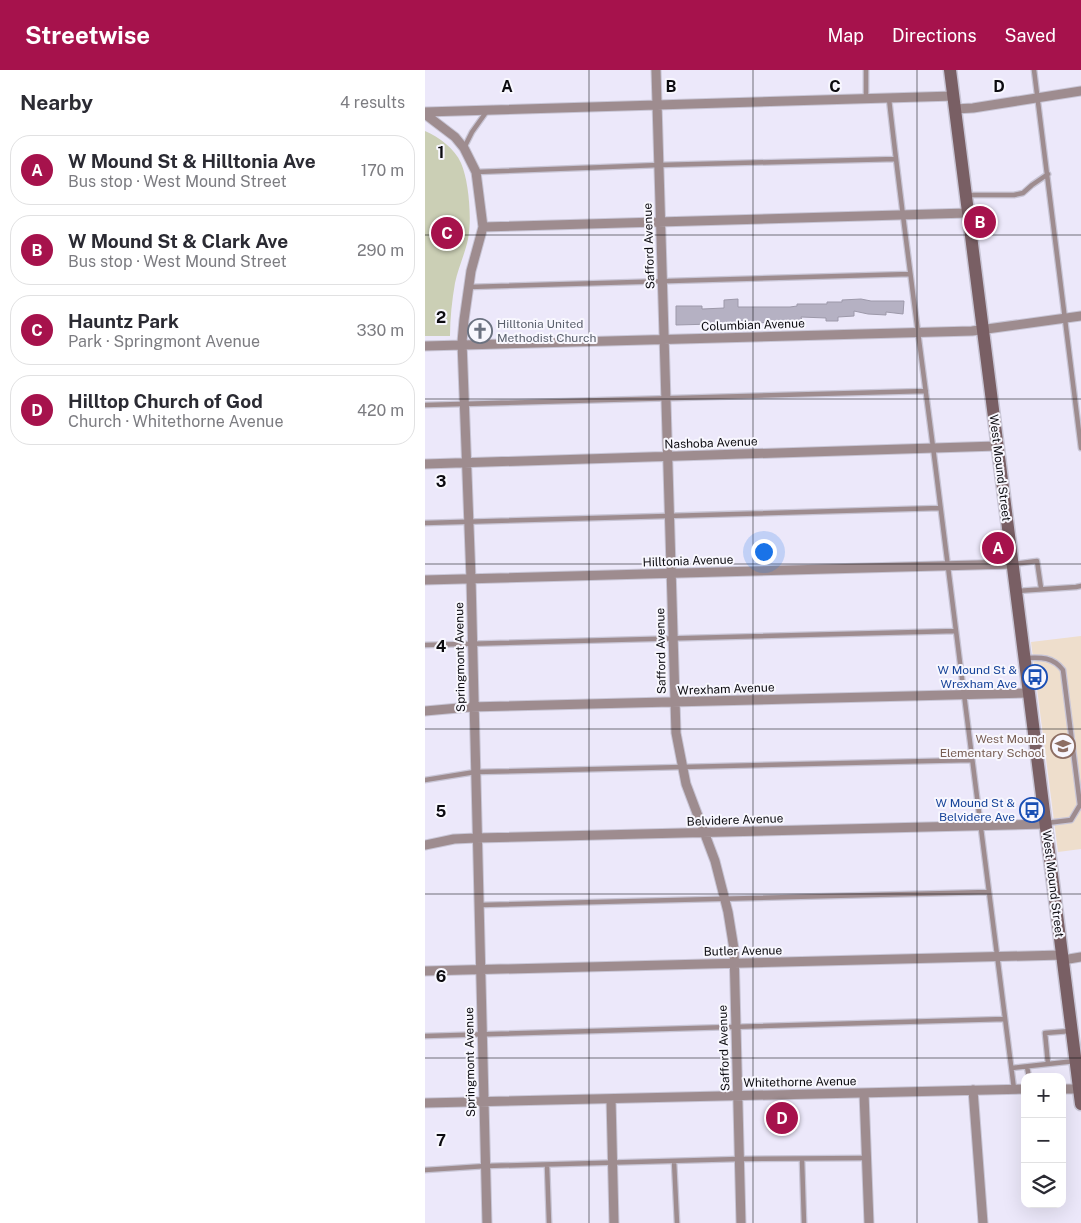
<!DOCTYPE html>
<html lang="en">
<head>
<meta charset="utf-8">
<style>
	:root { --surface:#fff; --page:#f7f7f7; --text:#2b2b33; --muted:#7c7c81; --line:#e1e1e2; --accent:#a6124c }
	body { margin:0; font-family:"Public Sans",sans-serif; background:var(--page); color:var(--text) }
	.controls { position:absolute; right:15px; bottom:15px; display:grid; overflow:hidden; border-radius:10px; box-shadow:0 5px 20px #0002 }
	.controls button { width:45px; height:45px; display:grid; place-items:center; padding:0; border:0; border-bottom:1px solid var(--line); background:var(--surface); color:var(--text); font:25px sans-serif }
	.you { position:absolute; left:338px; top:481px; width:18px; height:18px; margin:-12px; border:4px solid #fff; border-radius:50%; background:#1a73e8; box-shadow:0 0 0 8px #1a73e833 }
	.badge { display:grid; place-items:center; width:32px; height:32px; border-radius:50%; background:var(--accent); color:#fff; font-size:16px; font-weight:700 }
	.pin { position:absolute; translate:-50% -50%; border:2px solid #fff; box-shadow:0 1px 5px #0006 }
	.list { margin:0; padding:0; list-style:none }
	h2 { display:flex; justify-content:space-between; align-items:center; height:65px; margin:0; padding:0 20px; font-size:21px }
	h2 small { font-size:16px; font-weight:400; color:var(--muted) }
	.list li { display:grid; grid-template-columns:32px 1fr auto; gap:15px; align-items:center; box-sizing:border-box; height:70px; margin:0 10px 10px; padding:0 10px; border:1px solid var(--line); border-radius:20px }
	.list b { display:block; font-size:19px; white-space:nowrap }
	.list p { margin:0; font-size:16px; white-space:nowrap; color:var(--muted) }
	.list em { font-size:16px; font-style:normal; color:var(--muted) }
	.icon { flex:none; width:28px; height:28px; fill:none; stroke:currentColor; stroke-width:2; stroke-linecap:round; stroke-linejoin:round }
	.map { position:relative; flex:none; width:656px; height:1153px; overflow:hidden }
	header { display:flex; align-items:center; gap:30px; box-sizing:border-box; height:70px; padding:0 25px; background:var(--accent); color:#fff }
	header strong { font-size:24px }
	nav { display:flex; gap:28px; margin-inline-start:auto; font-size:18px }
	main { display:flex }
	aside { flex:1; background:var(--surface) }
	.map>svg:first-child { display:block }
	.education { fill:#eedecc }
	.green { fill:#cbcfb5 }
	.building { fill:#b5b1c3; stroke:#9d99aa }
	.lines { fill:none; stroke-linecap:round; stroke-linejoin:round }
	.lane-casing { stroke:#c8c5d5; stroke-width:7 }
	.street-casing { stroke:#c8c5d5; stroke-width:11 }
	.secondary-casing { stroke:#c8c5d5; stroke-width:15 }
	.lane { stroke:#9e8c8f; stroke-width:4.5 }
	.street { stroke:#9e8c8f; stroke-width:9 }
	.secondary { stroke:#795f64; stroke-width:12 }
	.grid { fill:none; stroke:#0c0b10; stroke-width:1; stroke-opacity:0.55 }
	.labels { text-anchor:middle; dominant-baseline:central; stroke-width:4; stroke-linejoin:round; paint-order:stroke }
	.street-label { font-size:12px; fill:#0c0b10; stroke:#f8f7fe }
	.worship-label { font-size:12px; fill:#5b616d; stroke:#f8f7fe; text-anchor:start }
	.transit-label { font-size:12px; fill:#164399; stroke:#f8f7fe; text-anchor:end }
	.education-label { font-size:12px; fill:#785e54; stroke:#f8f7fe; text-anchor:end }
	.grid-label { font-size:16px; text-anchor:middle; font-weight:bold; fill:#0c0b10; stroke:#f8f7fe; stroke-width:4; stroke-linejoin:round; paint-order:stroke }
</style>
</head>
<body>
<header>
<strong>Streetwise</strong>
<nav><a>Map</a><a>Directions</a><a>Saved</a></nav>
</header>
<main>
<aside>
<h2>Nearby<small>4 results</small></h2>
<ul class="list">
<li><span class="badge">A</span><div><b>W Mound St &amp; Hilltonia Ave</b><p>Bus stop · West Mound Street</p></div><em>170 m</em></li>
<li><span class="badge">B</span><div><b>W Mound St &amp; Clark Ave</b><p>Bus stop · West Mound Street</p></div><em>290 m</em></li>
<li><span class="badge">C</span><div><b>Hauntz Park</b><p>Park · Springmont Avenue</p></div><em>330 m</em></li>
<li><span class="badge">D</span><div><b>Hilltop Church of God</b><p>Church · Whitethorne Avenue</p></div><em>420 m</em></li>
</ul>
</aside>
<div class="map">
<svg width="656" height="1153" viewBox="0 0 656 1153">
	<rect width="100%" height="100%" fill="#ece8fa"/>
	<!-- education -->
	<path class="education" d="M656 566V779L633 782 606 572Z"/>
	<!-- green -->
	<path class="green" d="M0 61C14 67 30 79 36 93 44 111 47 150 43 169 40 184 33 198 30 213 27 230 25 248 25 266H0Z"/>
	<!-- building -->
	<path class="building" d="M313 229V237H365L372 236V234H402V232H417V230L436 229 446 231H479L478 244 461 242V245L443 244 429 241V246L413 247V251H401V248L376 247 377 251 365 252 251 255V236H277V239L299 238V230Z"/>
	<g class="lines">
		<defs>
			<path id="lane" d="M441 0V29
				M609 0 656 378
				M464 29C477 145 493 261 508 377 535 591 561 805 589 1019
				M39 78 47 62 62 41
				M51 102 234 95 471 89
				M543 125H589L598 123 607 115 623 104
				M44 217 485 204
				M0 335 501 321
				M0 453 515 438
				M589 494 612 491 616 518
				M592 521 651 517 656 516
				M0 575 531 561
				M601 588C616 587 628 587 638 600L655 735 646 750 622 753
				M0 710 50 702 546 690
				M55 835 563 822
				M0 966 580 949
				M623 994 620 963 645 961
				M602 997 604 1007
				M587 998 650 991
				M377 1089 379 1153
				M249 1091 252 1153
				M122 1095 124 1153
				M0 1100 61 1096 314 1089 441 1088"/>
			<path id="street" d="M231 0 251 663 261 714 290 791 303 842 309 879 316 1153
				M530 39 548 38 656 21
				M0 42 529 26
				M0 44 30 67 39 78 51 102 58 157 46 201 39 250 37 272 46 509 62 1153
				M58 157 543 143
				M0 276 547 261 656 246
				M0 394 572 376
				M0 510 587 494
				M0 641 45 637 603 623
				M0 775 29 769 51 768 621 754
				M638 890 656 887
				M0 901 637 885
				M637 1019H656
				M548 1020 558 1153
				M439 1023 444 1153
				M186 1029 189 1153
				M0 1033 600 1019"/>
			<path id="secondary" d="M525 0 656 1034"/>
		</defs>
		<!-- lane casing -->
		<use href="#lane" class="lane-casing"/>
		<!-- street casing -->
		<use href="#street" class="street-casing"/>
		<!-- secondary casing -->
		<use href="#secondary" class="secondary-casing"/>
		<!-- lane -->
		<use href="#lane" class="lane"/>
		<!-- street -->
		<use href="#street" class="street"/>
		<!-- secondary -->
		<use href="#secondary" class="secondary"/>
	</g>
	<!-- grid -->
	<path class="grid" d="M164 0V1153M328 0V1153M492 0V1153M0 165H656M0 329H656M0 494H656M0 659H656M0 824H656M0 988H656"/>
	<!-- icons -->
	<defs>
		<symbol id="church-ring" viewBox="-11 -11 22 22"><circle r="9.5" fill="#f8f7fe" stroke="#6b7280" stroke-width="1.5"/><path d="M-1.2-6h2.4v3.5h3.3v2.4h-3.3V6h-2.4V-.1h-3.3v-2.4h3.3Z" fill="#6b7280"/></symbol>
		<symbol id="bus-ring" viewBox="-11 -11 22 22"><circle r="9.5" fill="#f8f7fe" stroke="#1a4fb4" stroke-width="1.5"/><path d="M-5-6H5V4H4V6H2V4H-2V6H-4V4H-5ZM-3.5-4V0h7V-4ZM-3.5 1.2v1.5H-2V1.2ZM2 1.2v1.5H3.5V1.2Z" fill="#1a4fb4"/></symbol>
		<symbol id="school-ring" viewBox="-11 -11 22 22"><circle r="9.5" fill="#f8f7fe" stroke="#8d6e63" stroke-width="1.5"/><path d="M0-5L7-2L0 1L-7-2ZM-4 1L0 2.5L4 1V4Q0 6-4 4Z" fill="#8d6e63"/></symbol>
	</defs>
	<g fill-rule="evenodd">
		<use href="#church-ring" x="41" y="247" width="28" height="28"/>
		<use href="#bus-ring" x="596" y="593" width="28" height="28"/>
		<use href="#school-ring" x="624" y="662" width="28" height="28"/>
		<use href="#bus-ring" x="593" y="726" width="28" height="28"/>
	</g>
	<g class="labels">
		<!-- street labels -->
		<g class="street-label">
			<text transform="translate(224 176) rotate(-92)">Safford Avenue</text>
			<text transform="translate(328 255) rotate(-2)">Columbian Avenue</text>
			<text transform="translate(286 373) rotate(-2)">Nashoba Avenue</text>
			<text transform="translate(575 398) rotate(83)">West Mound Street</text>
			<text transform="translate(263 491) rotate(-2)">Hilltonia Avenue</text>
			<text transform="translate(236 581) rotate(-91)">Safford Avenue</text>
			<text transform="translate(35 587) rotate(-91)">Springmont Avenue</text>
			<text transform="translate(301 619) rotate(-2)">Wrexham Avenue</text>
			<text transform="translate(310 750) rotate(-2)">Belvidere Avenue</text>
			<text transform="translate(628 814) rotate(83)">West Mound Street</text>
			<text transform="translate(318 881) rotate(-1)">Butler Avenue</text>
			<text transform="translate(299 978) rotate(-92)">Safford Avenue</text>
			<text transform="translate(45 992) rotate(-91)">Springmont Avenue</text>
			<text transform="translate(375 1012) rotate(-1)">Whitethorne Avenue</text>
		</g>
		<!-- worship labels -->
		<g class="worship-label">
			<text x="72" y="254">Hilltonia United<tspan x="72" dy="14">Methodist Church</tspan></text>
		</g>
		<!-- transit labels -->
		<g class="transit-label">
			<text x="592" y="600">W Mound St &amp;<tspan x="592" dy="14">Wrexham Ave</tspan></text>
			<text x="590" y="733">W Mound St &amp;<tspan x="590" dy="14">Belvidere Ave</tspan></text>
		</g>
		<!-- education labels -->
		<g class="education-label">
			<text x="620" y="669">West Mound<tspan x="620" dy="14">Elementary School</tspan></text>
		</g>
	</g>
	<g class="grid-label">
		<text x="82" y="22">A</text>
		<text x="246" y="22">B</text>
		<text x="410" y="22">C</text>
		<text x="574" y="22">D</text>
		<text x="16" y="88">1</text>
		<text x="16" y="253">2</text>
		<text x="16" y="417">3</text>
		<text x="16" y="582">4</text>
		<text x="16" y="747">5</text>
		<text x="16" y="912">6</text>
		<text x="16" y="1076">7</text>
	</g>
</svg>
<div class="controls">
<button>+</button>
<button>−</button>
<button><svg class="icon" aria-label="layers" viewBox="0 0 24 24"><path d="M12 4l9 5-9 5-9-5zM3 14l9 5 9-5"/></svg></button>
</div>
<div class="you"></div>
<div class="pin badge" style="left:573px;top:478px">A</div>
<div class="pin badge" style="left:555px;top:152px">B</div>
<div class="pin badge" style="left:22px;top:163px">C</div>
<div class="pin badge" style="left:357px;top:1048px">D</div>
</div>
</main>
</body>
</html>
